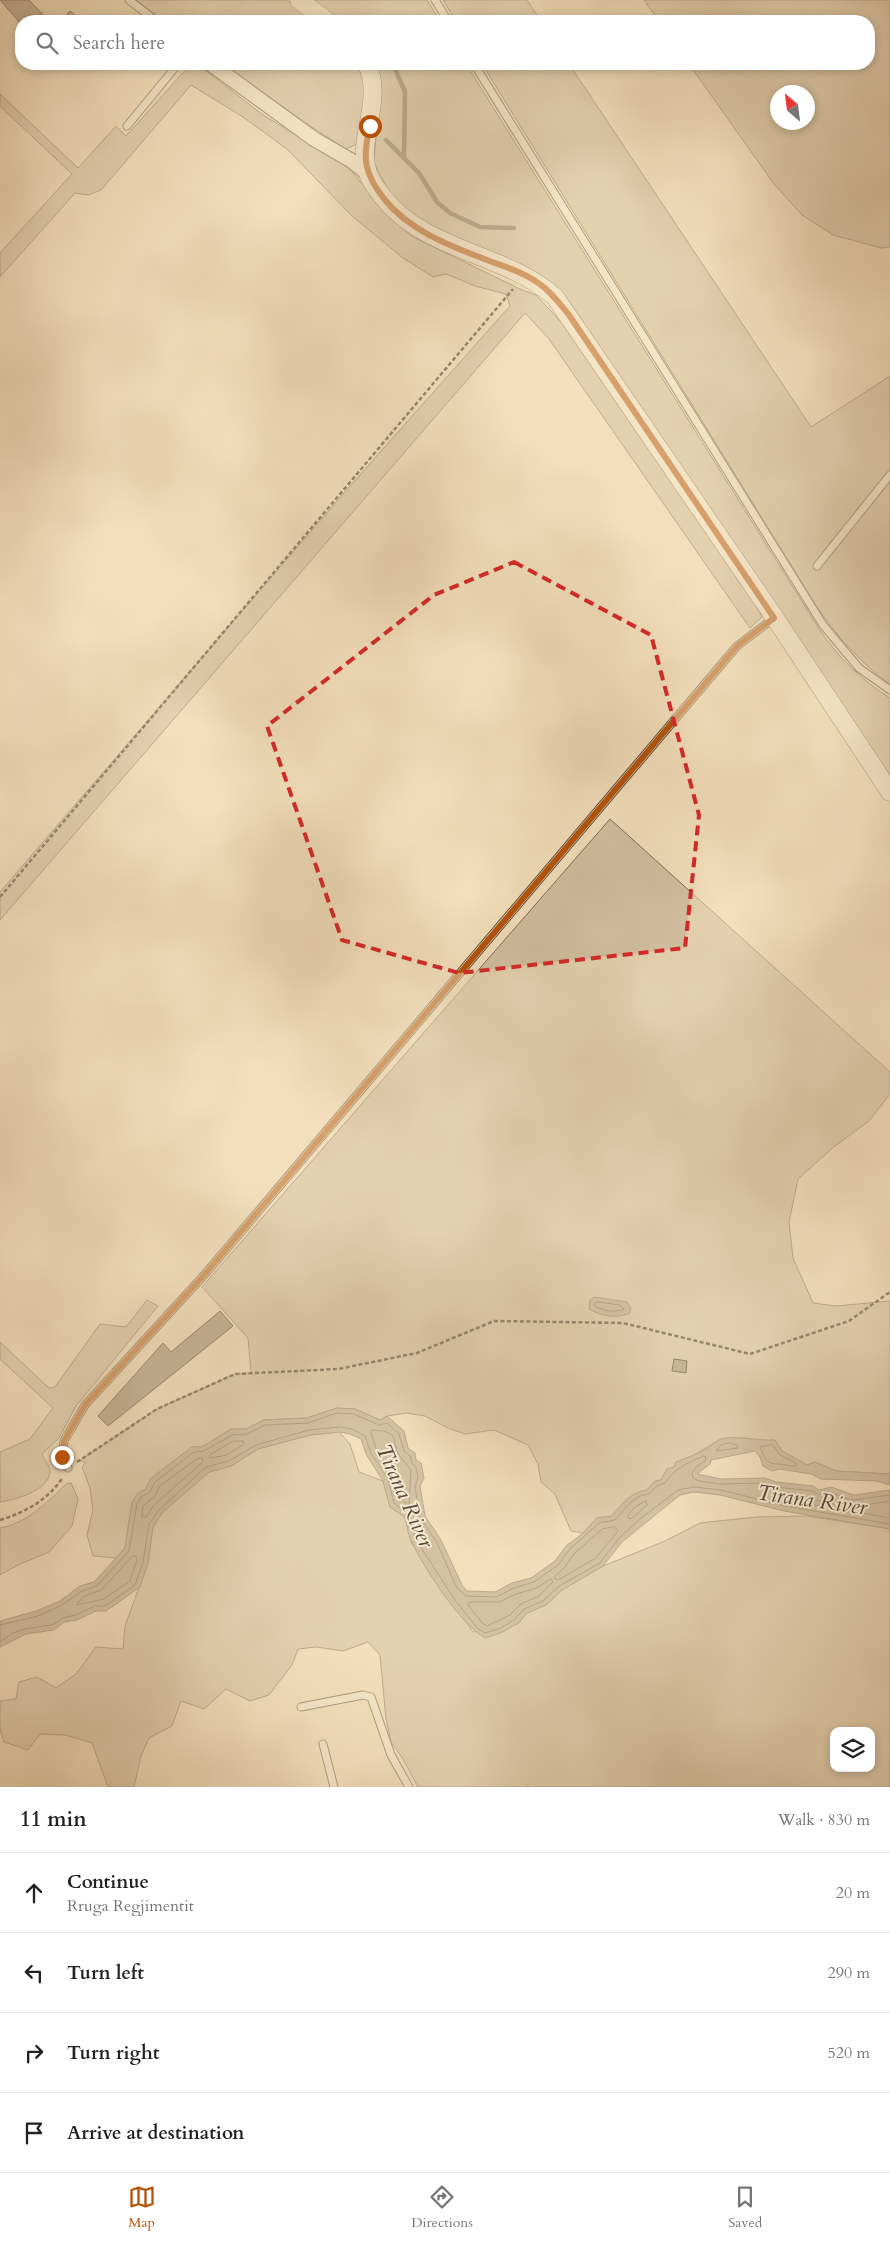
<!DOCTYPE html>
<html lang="en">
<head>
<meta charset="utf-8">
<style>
	:root { --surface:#fff; --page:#f6f6f6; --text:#222; --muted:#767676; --line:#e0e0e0; --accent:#b45309 }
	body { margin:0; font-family:Cardo,serif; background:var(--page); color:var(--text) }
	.controls { position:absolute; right:15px; bottom:15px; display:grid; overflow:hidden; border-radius:10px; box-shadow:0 2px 8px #0003 }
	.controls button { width:45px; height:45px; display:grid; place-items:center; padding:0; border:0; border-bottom:1px solid var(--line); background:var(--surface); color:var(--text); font:25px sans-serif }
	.compass { position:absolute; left:770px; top:85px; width:45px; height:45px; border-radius:50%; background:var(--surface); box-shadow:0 2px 8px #0003; rotate:332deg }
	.stop { position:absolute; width:15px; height:15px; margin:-11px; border:4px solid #b45309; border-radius:50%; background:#fff }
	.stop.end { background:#b45309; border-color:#fff; box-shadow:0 1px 5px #0008 }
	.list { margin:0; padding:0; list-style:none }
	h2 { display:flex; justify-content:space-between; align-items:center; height:65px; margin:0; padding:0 20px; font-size:21px }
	h2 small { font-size:16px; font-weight:400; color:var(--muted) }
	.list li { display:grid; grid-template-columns:32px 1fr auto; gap:15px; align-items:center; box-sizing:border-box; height:80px; padding:0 20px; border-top:1px solid var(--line) }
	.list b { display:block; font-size:19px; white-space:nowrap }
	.list p { margin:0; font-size:16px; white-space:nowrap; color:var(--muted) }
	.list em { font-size:16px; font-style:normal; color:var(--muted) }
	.icon { flex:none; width:28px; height:28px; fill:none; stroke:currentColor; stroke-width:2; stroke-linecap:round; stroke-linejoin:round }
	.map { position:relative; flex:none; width:890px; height:1787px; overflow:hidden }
	.search { position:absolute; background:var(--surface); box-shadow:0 2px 8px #0003; left:15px; right:15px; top:15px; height:55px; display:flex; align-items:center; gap:12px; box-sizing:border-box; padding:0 18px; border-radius:20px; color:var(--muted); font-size:19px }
	.sheet { height:385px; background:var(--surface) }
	nav { display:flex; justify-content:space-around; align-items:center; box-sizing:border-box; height:70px; border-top:1px solid var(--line); background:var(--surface); font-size:14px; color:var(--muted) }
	nav a { display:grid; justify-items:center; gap:2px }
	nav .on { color:var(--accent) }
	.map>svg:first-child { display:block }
	.green { fill:#d1be9f; stroke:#7e6e59; fill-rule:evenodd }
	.water { fill:#af9e83; stroke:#7a6b56 }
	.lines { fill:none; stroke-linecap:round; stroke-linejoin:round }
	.shore { stroke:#6c5e4b; stroke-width:1 }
	.stream { stroke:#7a6b56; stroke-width:4.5 }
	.building { fill:#93836b; stroke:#2a1f13 }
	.service-casing { stroke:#5c4f3d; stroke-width:9 }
	.minor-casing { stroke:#5c4f3d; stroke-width:16 }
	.tertiary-casing { stroke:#5c4f3d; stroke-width:19 }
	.path { stroke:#2a1f13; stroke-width:2.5; stroke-dasharray:4 2.5; stroke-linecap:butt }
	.service { stroke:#f7ead3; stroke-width:7 }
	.minor { stroke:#f7ead3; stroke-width:14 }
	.tertiary { stroke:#f7ead3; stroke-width:18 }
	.route { stroke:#b45309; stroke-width:6 }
	.marked { fill:none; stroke:#d62828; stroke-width:4; stroke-dasharray:10 6; stroke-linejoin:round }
	.labels { text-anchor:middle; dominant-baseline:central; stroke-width:4; stroke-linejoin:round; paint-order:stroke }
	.water-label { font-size:22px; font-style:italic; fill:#594b3a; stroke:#f7ead3 }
</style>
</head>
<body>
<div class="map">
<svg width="890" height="1787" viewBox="0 0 890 1787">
	<rect width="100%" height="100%" fill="#f3dfbc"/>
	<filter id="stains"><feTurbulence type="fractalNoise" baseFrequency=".004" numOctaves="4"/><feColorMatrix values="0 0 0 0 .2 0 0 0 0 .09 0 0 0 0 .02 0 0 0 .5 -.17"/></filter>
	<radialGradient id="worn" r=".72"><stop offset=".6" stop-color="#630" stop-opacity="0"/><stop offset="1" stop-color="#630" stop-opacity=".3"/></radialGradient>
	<!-- green -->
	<path class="green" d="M136 0H287L314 21H164Z
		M310 0H427L440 21H338Z
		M443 0H527L541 21H456Z
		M644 0H890V247L881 248 833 235 802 215 774 184 689 64H869V21H659ZM778 92H808V122H778Z
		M223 64H357L367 89 359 143 346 149 307 124Z
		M376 64H466L819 629C838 657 861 680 890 698V778L570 303 452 241 408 213 391 195 374 163 375 147 381 100 380 81Z
		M482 64H569L811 427 890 376V684C859 662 836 635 815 604Z
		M190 65 201 67 263 115 349 168 388 215 411 236 522 290 536 295 561 322 754 602 762 617 750 628 549 339 525 313 0 920V892L343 494 510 306 506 294 475 286 446 274 433 277 403 258 352 216 287 149 243 117 191 85 101 190 88 195 75 193 0 277V253L72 174 0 106V94L78 168 116 126 126 136Z
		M610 819 890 1072V1094L869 1121 835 1146 798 1179 789 1222 793 1258 813 1303 836 1306 890 1301V1474L836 1471 815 1462 807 1465 782 1451 775 1440 760 1441 744 1438 719 1440 692 1456 676 1462 674 1467 667 1469 661 1480 655 1481 647 1490C631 1492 622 1504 612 1516L597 1518 583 1533 571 1531 555 1494 541 1482 538 1464 528 1445 494 1430 465 1434 448 1428 425 1416 407 1413 387 1416 380 1420 355 1409 337 1408 307 1418 264 1420 246 1429H231L202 1447H192L162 1470 147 1489 138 1493 132 1502 125 1548 116 1558 93 1556 87 1535 93 1510 90 1488 82 1467 86 1462 79 1461 157 1409 235 1374 251 1373 248 1338 202 1287Z
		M147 1300 158 1306 76 1406 59 1438 42 1454C44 1459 50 1466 50 1472 49 1491 14 1500 0 1502V1452L30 1439 53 1408 0 1359V1342L49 1388 55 1387 100 1324 126 1327Z
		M339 1432 350 1444 359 1472 383 1481 390 1507 405 1517 411 1542 473 1632 518 1624 527 1613 546 1605 562 1590 603 1566 665 1541 700 1523 756 1517 807 1516 890 1529V1787H529L528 1785 527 1787H418L403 1759 391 1742 386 1719 380 1655 368 1642 343 1651 316 1647 298 1649 292 1665 269 1695 250 1701 226 1689 204 1709 181 1701 172 1726 149 1738 141 1756 134 1787H108L92 1743 65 1735 40 1734 28 1750 4 1742 0 1729V1701L16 1699 19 1682 37 1677 56 1688 76 1674 96 1647 123 1649 125 1626 148 1563 153 1527 162 1513 209 1472 231 1466 258 1449 310 1435ZM834 1731H871V1768H834Z
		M71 1483 78 1499 72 1526 49 1552 18 1565 0 1575V1528C26 1524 48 1502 66 1484Z"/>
	<!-- water -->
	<path class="water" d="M594 1297 627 1302 631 1308 630 1313C618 1319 600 1316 589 1309L590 1300Z
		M337 1408 355 1409 380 1420 387 1416 404 1431 408 1448 415 1453 416 1460 421 1463 424 1478 420 1486 425 1516 441 1540 462 1585 467 1591 495 1592 512 1583 531 1578 555 1561 566 1546 583 1533 597 1518 612 1516C622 1504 631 1492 647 1490L655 1481 661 1480 667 1469 674 1467 676 1462C687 1458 698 1454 708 1448 712 1445 716 1441 721 1439 736 1435 758 1441 775 1440L782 1451 807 1465 815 1462 836 1471 890 1474V1485L877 1481 821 1479 811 1474 780 1469 772 1471 763 1466 760 1457 755 1451 711 1460 710 1464 697 1474 721 1479 765 1478 776 1482 813 1486 819 1490 831 1487 854 1495 890 1490V1529L784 1511 720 1495 694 1492 680 1495 622 1542 603 1566 562 1590 546 1605 527 1613 518 1623 503 1632 485 1638C461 1625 425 1569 412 1543 408 1536 407 1525 405 1517L390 1507 383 1481 366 1454 361 1439 350 1434 340 1432 310 1435 258 1449 231 1466 209 1472 162 1513 153 1527 148 1563 140 1587 106 1611H96L77 1620 64 1622 54 1630 26 1634 0 1647V1621L36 1611 60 1601 80 1586 94 1582 125 1548 132 1502 138 1493 146 1489 150 1479 192 1447H202L231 1429H246L264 1420 307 1418Z"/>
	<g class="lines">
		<!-- shore -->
		<path class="shore" d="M597 1302 620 1305 624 1309C616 1313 600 1311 594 1305Z
			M372 1430 385 1431 393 1436 398 1454 411 1470 409 1505 400 1499 394 1477 377 1451 371 1433Z
			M234 1441H243L244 1444 227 1455 210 1458V1455Z
			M730 1443 737 1445 738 1448 716 1451 721 1445Z
			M773 1445 780 1455 796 1463V1466C790 1467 785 1464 779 1464 765 1464 766 1460 760 1447Z
			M197 1459 202 1458 203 1462 154 1505 146 1517H142L143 1506 155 1496 160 1486Z
			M646 1501 647 1505 631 1519 628 1518V1515L635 1507Z
			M890 1501 853 1507 830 1499 818 1501 810 1497 780 1493 777 1496 786 1500 890 1518
			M615 1527 618 1531 596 1558 558 1580 555 1579V1576L563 1569 575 1553 602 1529Z
			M133 1556H136L137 1560 130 1581 124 1585 104 1599 77 1605 78 1602 85 1596 101 1590Z
			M551 1579 553 1582 539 1596 521 1604 510 1615 487 1626 483 1624 468 1605 470 1602H499L516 1594 536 1588Z
			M0 1625 38 1616 62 1605 82 1591 97 1586 129 1551 137 1504 141 1497 150 1492 155 1482 194 1452 204 1451 232 1435 247 1434 265 1425 308 1423 337 1413 354 1414 379 1425 387 1423 399 1434 404 1451 410 1456 412 1463 416 1467 418 1477 415 1487 420 1517 437 1543 457 1588 466 1596 496 1597 514 1588 534 1582 558 1565 570 1549 599 1523 615 1520 631 1502 640 1496 649 1494 657 1486 665 1483C675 1468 686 1464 703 1456L706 1457 705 1461 697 1466 692 1473 693 1478 699 1481 720 1484 764 1483 776 1487 812 1491 819 1495 830 1493 853 1500 890 1495
			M0 1642 13 1633 24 1629 52 1625 63 1618 75 1615 95 1606H105L135 1585 143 1562 149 1524 159 1510 206 1467 229 1461 256 1445 309 1430 340 1427 352 1429 365 1436 371 1453 388 1479 394 1503 409 1515 416 1540 455 1600 478 1629 485 1633 501 1628 514 1620 524 1609 543 1601 559 1586 600 1563 619 1538 641 1518 678 1490 694 1487 721 1490 785 1506 890 1524"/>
		<!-- stream -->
		<path class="stream" d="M393 64 405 92 404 158
			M386 140 419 173 437 202 450 213 480 227 514 228"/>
	</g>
	<!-- building -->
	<path class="building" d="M0 0H29L49 21H21V24Z
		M70 11 82 21H61Z
		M220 1311 233 1326 108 1426 98 1416 163 1343 171 1352Z
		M674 1359 687 1361 686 1373 672 1371Z"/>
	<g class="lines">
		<defs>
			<path id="service" d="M129 0 156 21
				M435 0 448 21
				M474 64 823 625 859 668 890 690
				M127 126 178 64
				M817 566 890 475
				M68 1468 62 1457 64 1441 85 1405 206 1273 737 646 774 618
				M301 1707 363 1695 371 1697 391 1755 409 1787
				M323 1744 334 1787"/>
			<path id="minor" d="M211 64 314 139 352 161 368 174"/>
			<path id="tertiary" d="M299 0 327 21
				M367 64C384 102 356 139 368 173 370 181 377 189 382 196 425 252 504 252 555 297L775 618 890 792"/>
		</defs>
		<!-- service casing -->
		<use href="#service" class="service-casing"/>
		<!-- minor casing -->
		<use href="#minor" class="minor-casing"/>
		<!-- tertiary casing -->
		<use href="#tertiary" class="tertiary-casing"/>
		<!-- path -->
		<path class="path" d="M0 897 513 289
			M77 1462 157 1409 235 1374 338 1369 417 1353 494 1321 623 1323 750 1354 849 1321 890 1292
			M0 1520C26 1512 48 1500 63 1477"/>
		<!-- service -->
		<use href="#service" class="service"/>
		<!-- minor -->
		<use href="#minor" class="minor"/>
		<!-- tertiary -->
		<use href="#tertiary" class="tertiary"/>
	</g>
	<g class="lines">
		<!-- route -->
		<path class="route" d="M62 1457 64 1441 85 1405 206 1273 737 646 774 618 569 315C560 304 552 293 541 285 527 274 509 268 492 262 454 247 412 233 385 200 364 174 362 158 370 126"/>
	</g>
	<!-- marked area -->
	<path d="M0 0H890V1787H0ZM514 562 651 635 699 815 685 948 459 973 342 940 267 726 434 595Z" fill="#f3dfbc" fill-opacity=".55" fill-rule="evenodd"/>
	<path class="marked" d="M514 562 651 635 699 815 685 948 459 973 342 940 267 726 434 595Z"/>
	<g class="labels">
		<!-- water labels -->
		<g class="water-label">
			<text transform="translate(405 1496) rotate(66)">Tirana River</text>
			<text transform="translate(812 1500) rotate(8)">Tirana River</text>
		</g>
	</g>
	<rect width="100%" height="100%" filter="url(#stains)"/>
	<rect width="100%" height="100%" fill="url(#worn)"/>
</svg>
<div class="controls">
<button><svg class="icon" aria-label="layers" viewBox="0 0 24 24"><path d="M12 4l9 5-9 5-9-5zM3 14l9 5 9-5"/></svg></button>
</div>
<svg class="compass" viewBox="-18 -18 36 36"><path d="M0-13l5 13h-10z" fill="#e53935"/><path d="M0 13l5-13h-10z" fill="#767676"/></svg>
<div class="stop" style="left:370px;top:126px"></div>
<div class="stop end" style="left:62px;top:1457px"></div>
<div class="search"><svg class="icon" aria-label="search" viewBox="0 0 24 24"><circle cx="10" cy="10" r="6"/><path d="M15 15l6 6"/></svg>Search here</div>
</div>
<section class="sheet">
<h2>11 min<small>Walk · 830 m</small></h2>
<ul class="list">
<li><svg class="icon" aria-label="ahead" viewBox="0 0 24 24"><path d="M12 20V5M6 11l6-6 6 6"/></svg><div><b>Continue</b><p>Rruga Regjimentit</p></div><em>20 m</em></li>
<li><svg class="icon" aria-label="left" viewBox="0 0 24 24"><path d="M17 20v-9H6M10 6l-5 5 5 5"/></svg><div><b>Turn left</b></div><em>290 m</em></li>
<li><svg class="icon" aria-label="right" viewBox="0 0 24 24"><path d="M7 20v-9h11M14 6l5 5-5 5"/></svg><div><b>Turn right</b></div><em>520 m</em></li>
<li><svg class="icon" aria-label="arrive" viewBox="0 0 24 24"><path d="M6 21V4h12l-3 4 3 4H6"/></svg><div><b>Arrive at destination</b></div></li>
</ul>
</section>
<nav>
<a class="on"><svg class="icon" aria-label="map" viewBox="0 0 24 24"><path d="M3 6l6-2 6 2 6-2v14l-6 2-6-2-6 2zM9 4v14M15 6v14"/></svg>Map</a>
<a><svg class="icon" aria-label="directions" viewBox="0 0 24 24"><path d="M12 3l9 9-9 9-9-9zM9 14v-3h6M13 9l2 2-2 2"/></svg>Directions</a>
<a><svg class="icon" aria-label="saved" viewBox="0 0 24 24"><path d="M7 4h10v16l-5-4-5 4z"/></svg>Saved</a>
</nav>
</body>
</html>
